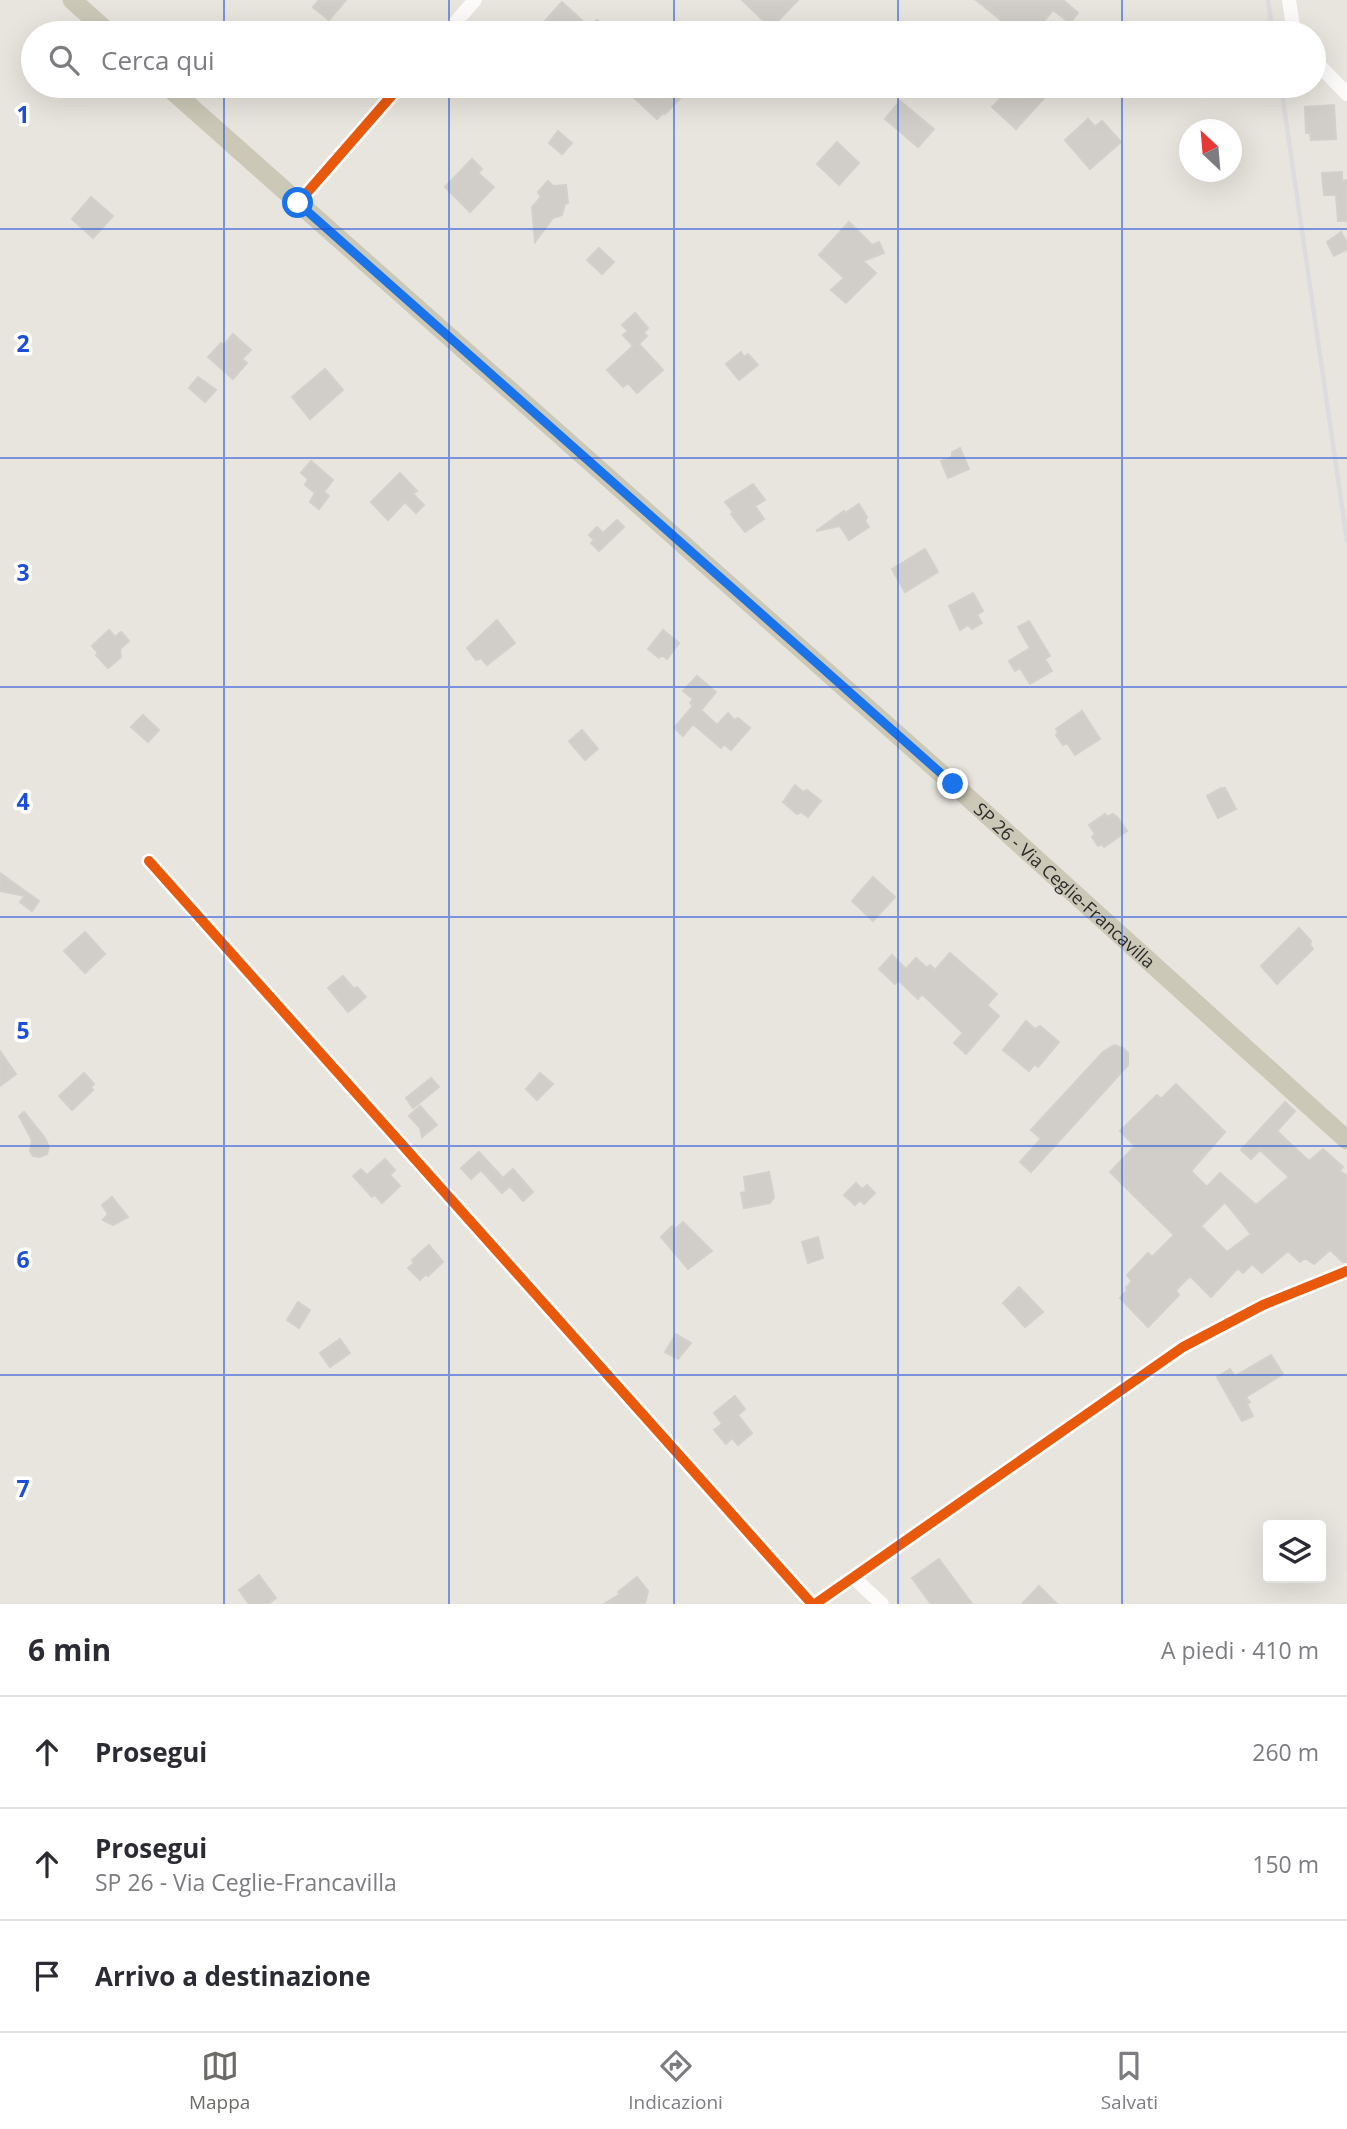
<!DOCTYPE html>
<html lang="it">
<head>
<meta charset="utf-8">
<style>
	:root { --surface:#fff; --page:#f7f7f7; --text:#2b2b33; --muted:#7c7c81; --line:#e1e1e2; --accent:#6c6b68 }
	body { margin:0; font-family:"Open Sans",sans-serif; background:var(--page); color:var(--text) }
	.controls { position:absolute; right:21px; bottom:21px; display:grid; overflow:hidden; border-radius:7px; box-shadow:0 7px 28px #0002 }
	.controls button { width:63px; height:63px; display:grid; place-items:center; padding:0; border:0; border-bottom:2px solid var(--line); background:var(--surface); color:var(--text); font:35px sans-serif }
	.compass { position:absolute; left:1179px; top:119px; width:63px; height:63px; border-radius:50%; background:var(--surface); box-shadow:0 7px 28px #0002; rotate:334deg }
	.stop { position:absolute; width:21px; height:21px; margin:-16px; border:5px solid #1a73e8; border-radius:50%; background:#fff }
	.stop.end { background:#1a73e8; border-color:#fff; box-shadow:0 2px 7px #0008 }
	.list { margin:0; padding:0; list-style:none }
	h2 { display:flex; justify-content:space-between; align-items:center; height:91px; margin:0; padding:0 28px; font-size:30px }
	h2 small { font-size:23px; font-weight:400; color:var(--muted) }
	.list li { display:grid; grid-template-columns:46px 1fr auto; gap:21px; align-items:center; box-sizing:border-box; height:112px; padding:0 28px; border-top:2px solid var(--line) }
	.list b { display:block; font-size:26px; white-space:nowrap }
	.list p { margin:0; font-size:23px; white-space:nowrap; color:var(--muted) }
	.list em { font-size:23px; font-style:normal; color:var(--muted) }
	.icon { flex:none; width:38px; height:38px; fill:none; stroke:currentColor; stroke-width:2; stroke-linecap:round; stroke-linejoin:round }
	.map { position:relative; flex:none; width:1347px; height:1604px; overflow:hidden }
	.search { position:absolute; background:var(--surface); box-shadow:0 7px 28px #0002; left:21px; right:21px; top:21px; height:77px; display:flex; align-items:center; gap:18px; box-sizing:border-box; padding:0 24px; border-radius:38px; color:var(--muted); font-size:26px }
	.sheet { height:427px; background:var(--surface) }
	nav { display:flex; justify-content:space-around; align-items:center; box-sizing:border-box; height:98px; border-top:2px solid var(--line); background:var(--surface); font-size:19px; color:var(--muted) }
	nav a { display:grid; justify-items:center; gap:4px }
	nav .on { color:var(--accent) }
	.map>svg:first-child { display:block }
	.building { fill:#d1cec9; stroke:#d3d0ca; stroke-width:2; fill-rule:evenodd }
	.lines { fill:none; stroke-linecap:round; stroke-linejoin:round }
	.minor { stroke:#fcfbfa; stroke-width:14 }
	.major { stroke:#cbc8b7; stroke-width:19 }
	.rail { stroke:#dcdcde; stroke-width:4.5 }
	.cycleway-casing { stroke:#fff; stroke-width:15 }
	.cycleway { stroke:#e8590c; stroke-width:10 }
	.route { stroke:#1a73e8; stroke-width:9 }
	.grid { fill:none; stroke:#1d4ed8; stroke-width:2; stroke-opacity:0.55 }
	.labels { text-anchor:middle; dominant-baseline:central; stroke-width:7; stroke-linejoin:round; paint-order:stroke }
	.street-label { font-size:18px; fill:#292929; stroke:#fff }
	.grid-label { font-size:23px; text-anchor:middle; font-weight:bold; fill:#1d4ed8; stroke:#fff; stroke-width:7; stroke-linejoin:round; paint-order:stroke }
</style>
</head>
<body>
<div class="map">
<svg width="1347" height="1604" viewBox="0 0 1347 1604">
	<rect width="100%" height="100%" fill="#e8e5de"/>
	<!-- building -->
	<path class="building" d="M319 0H346L329 20 313 7Z
		M742 0H798L771 28Z
		M976 0H1063L1078 13 1070 23 1053 10 1034 33H1017Z
		M562 2 590 28 597 20 612 33H554L543 23Z
		M642 86H680L686 92 665 114 663 113 657 119 632 96Z
		M1012 86H1031L1044 98 1016 129 992 107Z
		M900 101 934 129 918 147 885 119Z
		M1334 105 1336 139 1311 140 1310 133H1306L1305 107Z
		M1088 119 1095 127 1102 121 1121 142 1090 169 1065 140Z
		M558 131 572 143 562 154 549 143Z
		M837 142 859 163 839 185 817 164Z
		M472 159 482 169 478 173 494 187 470 212 445 187Z
		M1342 172V181L1347 180V221H1338L1336 195H1324L1322 173Z
		M548 181 553 186 566 185 568 203 565 204 562 215 553 218 535 242 532 207 541 197 538 192Z
		M91 197 113 216 93 238 72 219Z
		M849 222 872 245 879 242 884 253 863 261 876 273 846 303 831 290 844 278 819 255Z
		M1341 232 1347 243V249L1334 256 1327 242Z
		M599 248 614 262 602 274 587 260Z
		M635 313 648 328 644 333 647 336 639 344 663 370 637 393 628 383 623 387 607 370 633 346 623 335 628 331 622 325Z
		M233 334 251 350 242 359 247 363 233 379 208 357 221 343 224 345Z
		M741 352 744 357 748 354 758 365 739 380 726 364Z
		M325 369 343 390 310 419 292 397Z
		M198 377 216 390 205 402 189 388Z
		M960 448 969 469 948 478 941 461 952 457V452Z
		M311 461 333 480 324 492 329 496 319 509 310 502 315 493 305 485 308 479 301 473Z
		M400 473 417 491 413 494 424 505 416 513 405 502 388 520 371 502Z
		M753 484 765 500 755 506 764 519 745 532 731 514 733 512 725 502Z
		M859 504 867 517 865 521 869 527 849 540 840 526 816 531 844 511 845 513Z
		M617 520 624 527 599 551 591 543 594 540 589 535 597 527 603 533Z
		M925 549 938 572 905 592 892 569Z
		M973 593 983 611 977 615 982 623 972 629 968 625 960 630 949 606Z
		M497 620 515 643 487 665 481 658 476 660 467 648Z
		M1029 621 1050 656 1045 659 1052 671 1030 684 1020 668 1015 671 1009 661 1030 648 1018 627Z
		M109 630 115 637 121 632 129 641 120 649 121 657 108 668 96 655 98 653 92 646Z
		M663 630 679 643 667 659 662 655 659 658 648 649Z
		M697 676 716 692 701 710 717 725 728 713 734 720 738 718 750 728 731 750 724 744 721 748 693 724 683 736 674 728 693 706 690 703 693 699 683 691Z
		M1082 711 1100 739 1075 755 1067 743 1063 745 1056 735 1058 733 1056 729Z
		M143 715 159 730 148 742 131 727Z
		M582 730 598 749 585 760 569 741Z
		M795 785 803 792 807 790 821 801 808 817 801 812 797 814 783 802Z
		M1221 788 1222 789 1225 788 1236 809 1218 818 1207 796Z
		M1105 814 1107 817 1113 814 1118 818 1127 831 1104 847 1102 844 1098 846 1092 837 1095 834 1089 825Z
		M0 873 39 901 32 911 20 902 25 896 0 891Z
		M873 877 895 897 873 921 852 901Z
		M1299 928 1311 941 1310 945 1313 949 1277 984 1261 966Z
		M85 932 105 954 85 973 64 951Z
		M950 953 997 994 987 1005 999 1016 966 1054 954 1043 963 1033 922 994 918 999 898 980 895 984 879 969 892 955 906 969 916 958 927 968 930 965 935 970Z
		M343 976 354 989 357 987 366 997 348 1012 328 988Z
		M1026 1021 1035 1029 1040 1026 1059 1042 1038 1067 1035 1064 1029 1071 1003 1050Z
		M1114 1045 1123 1048 1128 1053V1065L1031 1172 1020 1162 1041 1139 1031 1130 1103 1052Z
		M0 1051 16 1074 0 1086Z
		M84 1073 94 1084 91 1087 93 1090 72 1110 59 1096Z
		M540 1073 553 1084 537 1100 526 1089Z
		M431 1078 439 1087 413 1108 406 1098Z
		M1176 1084 1225 1132 1191 1171 1207 1187 1220 1173 1256 1205 1289 1177 1260 1150 1251 1159 1241 1150 1285 1102 1295 1111 1277 1131 1309 1161 1323 1149 1343 1167 1340 1171 1347 1176V1262H1343L1330 1250 1314 1264 1305 1258 1300 1262 1288 1251 1262 1273 1252 1264 1243 1273 1238 1268 1211 1297 1190 1276 1176 1290 1179 1295 1148 1327 1120 1298 1127 1290 1126 1288 1132 1281 1127 1275 1148 1253 1152 1257 1174 1235 1110 1172 1135 1146 1120 1131 1157 1095 1161 1099ZM1225 1202 1251 1234 1227 1252 1201 1226Z
		M420 1106 437 1125 422 1137 420 1128 409 1116Z
		M24 1112 45 1138 49 1147 47 1154 40 1157 33 1156 30 1151 32 1140 19 1116Z
		M479 1152 503 1178 513 1169 533 1192 523 1201 510 1186 502 1193 481 1170 471 1179 461 1168Z
		M385 1159 395 1170 390 1175 400 1186 382 1203 375 1195 372 1197 353 1176 361 1169 367 1175Z
		M769 1172 774 1197 770 1203 744 1208 741 1193 746 1192 744 1177Z
		M856 1183 862 1189 867 1185 875 1193 864 1204 860 1200 855 1205 844 1195Z
		M112 1197 128 1217 113 1225 103 1220 108 1214 102 1205Z
		M683 1222 712 1251 688 1269 661 1237 672 1226 675 1229Z
		M818 1237 823 1258 808 1263 802 1242Z
		M429 1245 443 1262 428 1276 426 1274 420 1280 408 1268 414 1263 412 1260Z
		M1019 1287 1043 1312 1025 1327 1003 1303Z
		M298 1302 310 1310 299 1328 287 1320Z
		M676 1334 691 1343 678 1359 665 1352Z
		M340 1339 350 1353 330 1367 320 1353Z
		M1271 1355 1283 1374 1246 1397 1250 1402 1247 1404 1253 1416 1242 1421 1217 1377 1230 1369 1235 1376Z
		M735 1396 745 1409 738 1415 752 1433 738 1445 732 1438 726 1444 714 1430 722 1424 714 1413Z
		M939 1559 962 1590 972 1604H931L912 1578Z
		M259 1575 276 1598 268 1604H249L239 1590Z
		M637 1577 648 1591 645 1604H604L620 1594 618 1592Z
		M1039 1586 1057 1604H1022Z"/>
	<g class="lines">
		<!-- minor -->
		<path class="minor" d="M1289 0 1294 33
			M446 33 475 0
			M1314 60 1347 94
			M298 203 400 86
			M149 861 812 1604
			M853 1577 882 1604
			M815 1604 1183 1347 1263 1305 1347 1271"/>
		<!-- major -->
		<g class="major">
			<path d="M72 0 109 33"/>
			<path id="s1" d="M167 86 953 784 1347 1140"/>
		</g>
		<!-- rail -->
		<path class="rail" d="M1268 0 1273 33
			M1281 86 1347 541"/>
		<defs>
			<path id="cycleway" d="M298 203 400 86
				M149 861 812 1604
				M815 1604 1183 1347 1263 1305 1347 1271"/>
		</defs>
		<!-- cycleway casing -->
		<use href="#cycleway" class="cycleway-casing"/>
		<!-- cycleway -->
		<use href="#cycleway" class="cycleway"/>
	</g>
	<g class="lines">
		<!-- route -->
		<path class="route" d="M298 203 953 784"/>
	</g>
	<!-- grid -->
	<path class="grid" d="M224 0V33M449 0V33M674 0V33M898 0V33M1122 0V33M224 86V1604M449 86V1604M674 86V1604M898 86V1604M1122 86V1604M0 229H1347M0 458H1347M0 687H1347M0 917H1347M0 1146H1347M0 1375H1347"/>
	<g class="labels">
		<!-- street labels -->
		<g class="street-label">
			<text stroke="none"><textPath href="#s1" startOffset="1202">SP 26 - Via Ceglie-Francavilla</textPath></text>
		</g>
	</g>
	<g class="grid-label">
		<text x="23" y="123">1</text>
		<text x="23" y="352">2</text>
		<text x="23" y="581">3</text>
		<text x="23" y="810">4</text>
		<text x="23" y="1039">5</text>
		<text x="23" y="1268">6</text>
		<text x="23" y="1497">7</text>
	</g>
</svg>
<div class="controls">
<button><svg class="icon" aria-label="layers" viewBox="0 0 24 24"><path d="M12 4l9 5-9 5-9-5zM3 14l9 5 9-5"/></svg></button>
</div>
<svg class="compass" viewBox="-18 -18 36 36"><path d="M0-13l5 13h-10z" fill="#e53935"/><path d="M0 13l5-13h-10z" fill="#7c7c81"/></svg>
<div class="stop" style="left:298px;top:203px"></div>
<div class="stop end" style="left:953px;top:784px"></div>
<div class="search"><svg class="icon" aria-label="search" viewBox="0 0 24 24"><circle cx="10" cy="10" r="6"/><path d="M15 15l6 6"/></svg>Cerca qui</div>
</div>
<section class="sheet">
<h2>6 min<small>A piedi · 410 m</small></h2>
<ul class="list">
<li><svg class="icon" aria-label="ahead" viewBox="0 0 24 24"><path d="M12 20V5M6 11l6-6 6 6"/></svg><div><b>Prosegui</b></div><em>260 m</em></li>
<li><svg class="icon" aria-label="ahead" viewBox="0 0 24 24"><path d="M12 20V5M6 11l6-6 6 6"/></svg><div><b>Prosegui</b><p>SP 26 - Via Ceglie-Francavilla</p></div><em>150 m</em></li>
<li><svg class="icon" aria-label="arrive" viewBox="0 0 24 24"><path d="M6 21V4h12l-3 4 3 4H6"/></svg><div><b>Arrivo a destinazione</b></div></li>
</ul>
</section>
<nav>
<a class="on"><svg class="icon" aria-label="map" viewBox="0 0 24 24"><path d="M3 6l6-2 6 2 6-2v14l-6 2-6-2-6 2zM9 4v14M15 6v14"/></svg>Mappa</a>
<a><svg class="icon" aria-label="directions" viewBox="0 0 24 24"><path d="M12 3l9 9-9 9-9-9zM9 14v-3h6M13 9l2 2-2 2"/></svg>Indicazioni</a>
<a><svg class="icon" aria-label="saved" viewBox="0 0 24 24"><path d="M7 4h10v16l-5-4-5 4z"/></svg>Salvati</a>
</nav>
</body>
</html>
